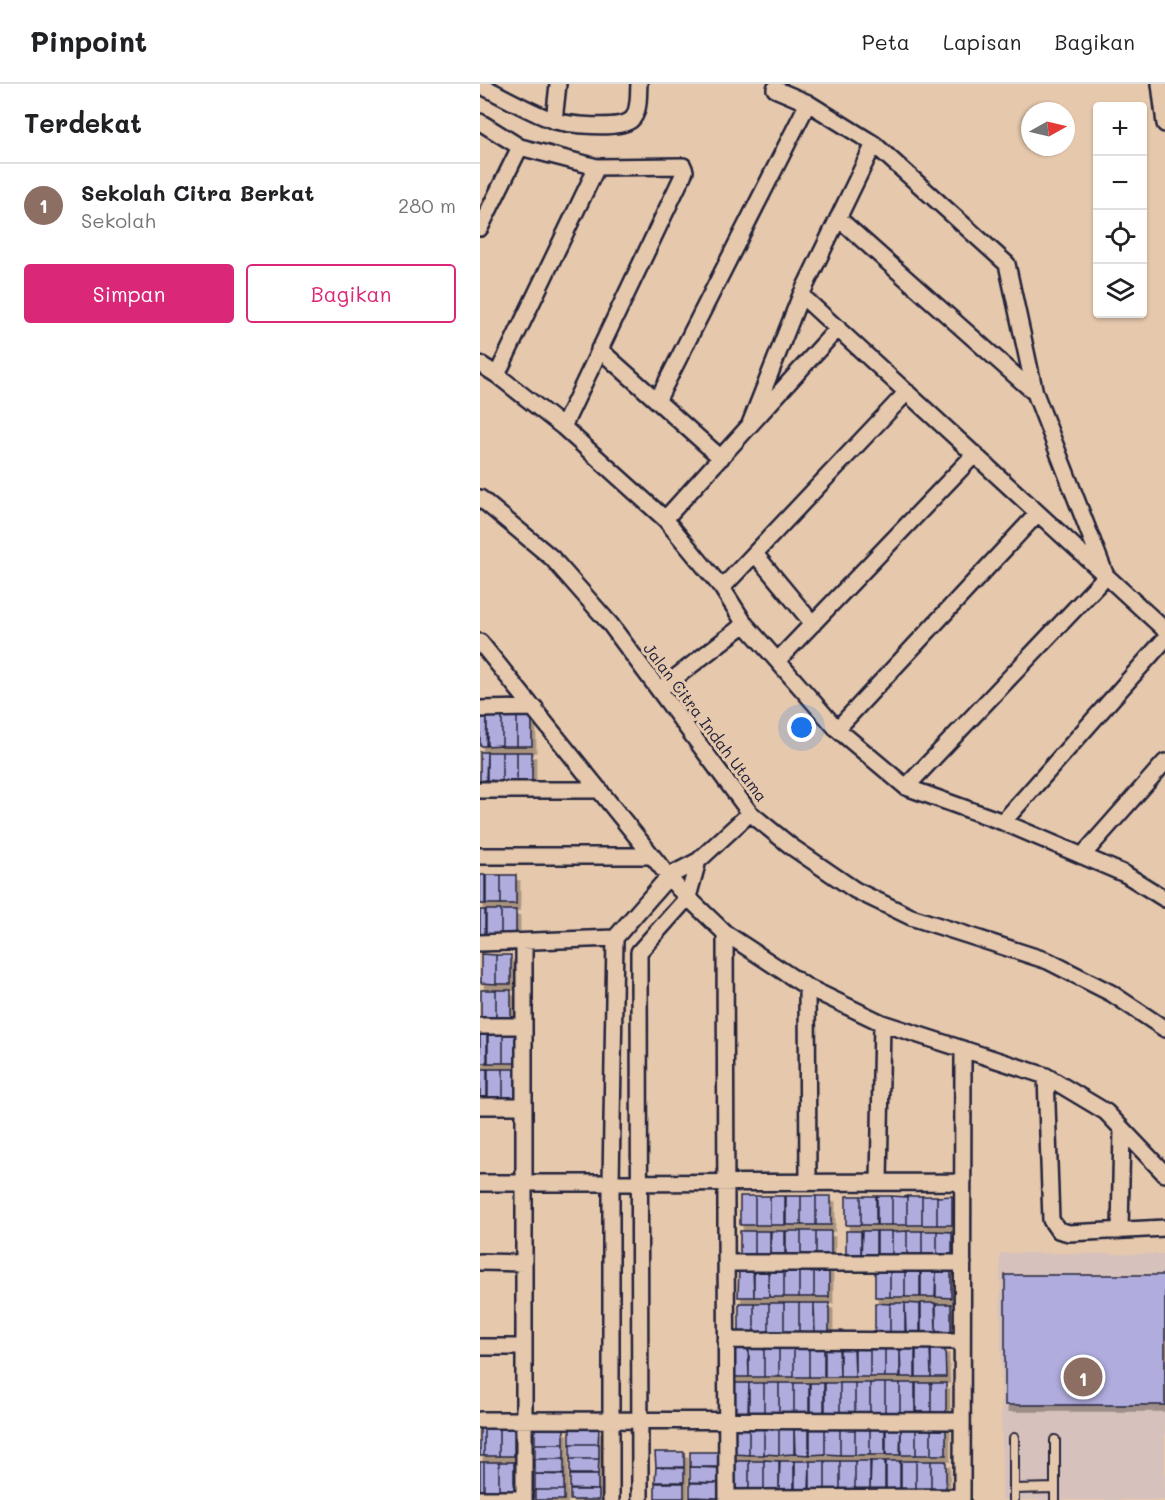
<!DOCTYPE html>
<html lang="id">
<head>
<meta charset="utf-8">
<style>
	:root { --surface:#fff; --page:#f6f6f6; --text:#202124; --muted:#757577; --line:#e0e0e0; --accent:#db2777 }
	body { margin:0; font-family:Mali,sans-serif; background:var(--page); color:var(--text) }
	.controls { position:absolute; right:18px; top:18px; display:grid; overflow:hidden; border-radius:6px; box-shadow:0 2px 4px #0004 }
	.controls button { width:54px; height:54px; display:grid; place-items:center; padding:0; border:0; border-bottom:2px solid var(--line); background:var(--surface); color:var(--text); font:30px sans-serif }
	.compass { position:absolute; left:541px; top:18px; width:54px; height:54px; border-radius:50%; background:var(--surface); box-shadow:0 2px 4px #0004; rotate:82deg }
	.you { position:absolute; left:322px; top:644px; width:21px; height:21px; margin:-15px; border:4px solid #fff; border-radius:50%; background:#1a73e8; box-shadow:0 0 0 9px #1a73e833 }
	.badge { display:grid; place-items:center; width:39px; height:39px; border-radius:50%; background:var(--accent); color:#fff; font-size:20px; font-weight:700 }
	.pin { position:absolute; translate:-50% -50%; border:3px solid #fff; box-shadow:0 2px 6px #0006 }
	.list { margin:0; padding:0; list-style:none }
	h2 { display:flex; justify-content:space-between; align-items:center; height:78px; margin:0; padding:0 24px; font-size:26px }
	h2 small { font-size:20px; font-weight:400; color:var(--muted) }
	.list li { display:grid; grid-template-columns:39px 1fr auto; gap:18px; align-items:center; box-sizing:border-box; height:84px; padding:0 24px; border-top:2px solid var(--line) }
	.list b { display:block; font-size:22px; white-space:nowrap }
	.list p { margin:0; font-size:20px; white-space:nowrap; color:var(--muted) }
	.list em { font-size:20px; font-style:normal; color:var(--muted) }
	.actions { display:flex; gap:12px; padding:18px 24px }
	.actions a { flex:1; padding:14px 0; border:2px solid var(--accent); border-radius:6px; text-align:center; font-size:21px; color:var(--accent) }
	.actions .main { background:var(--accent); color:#fff }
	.icon { flex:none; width:33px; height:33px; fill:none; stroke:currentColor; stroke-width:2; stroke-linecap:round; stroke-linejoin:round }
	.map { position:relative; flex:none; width:685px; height:1416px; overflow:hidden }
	header { display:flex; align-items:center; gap:36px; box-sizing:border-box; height:84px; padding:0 30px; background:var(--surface); border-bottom:2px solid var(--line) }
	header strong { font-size:28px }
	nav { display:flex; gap:33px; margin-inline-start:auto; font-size:21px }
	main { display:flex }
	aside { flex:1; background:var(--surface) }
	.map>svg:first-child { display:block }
	.built { fill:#d6c1bc }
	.building { fill:#b0adde; stroke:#22223b; stroke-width:1.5; filter:url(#shadow) }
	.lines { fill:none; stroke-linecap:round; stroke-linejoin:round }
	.service-casing { stroke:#22223b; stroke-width:12 }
	.minor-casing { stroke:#22223b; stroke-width:20 }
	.service { stroke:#e6c9ad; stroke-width:8 }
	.minor { stroke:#e6c9ad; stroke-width:15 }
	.labels { text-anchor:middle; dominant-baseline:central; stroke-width:6; stroke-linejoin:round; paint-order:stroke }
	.street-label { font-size:16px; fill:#22223b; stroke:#e6c9ad }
</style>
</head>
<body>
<header>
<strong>Pinpoint</strong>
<nav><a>Peta</a><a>Lapisan</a><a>Bagikan</a></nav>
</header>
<main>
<aside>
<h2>Terdekat<small></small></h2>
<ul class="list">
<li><span class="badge" style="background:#8d6e63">1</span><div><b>Sekolah Citra Berkat</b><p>Sekolah</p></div><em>280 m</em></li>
</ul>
<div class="actions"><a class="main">Simpan</a><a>Bagikan</a></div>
</aside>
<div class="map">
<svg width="685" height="1416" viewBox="0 0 685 1416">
	<defs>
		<filter id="shadow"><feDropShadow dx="3.5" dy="6" stdDeviation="0" flood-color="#0004"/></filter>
	</defs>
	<rect width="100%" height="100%" fill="#e6c9ad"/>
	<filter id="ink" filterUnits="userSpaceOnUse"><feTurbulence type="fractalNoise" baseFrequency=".0167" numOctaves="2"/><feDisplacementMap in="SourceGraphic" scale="12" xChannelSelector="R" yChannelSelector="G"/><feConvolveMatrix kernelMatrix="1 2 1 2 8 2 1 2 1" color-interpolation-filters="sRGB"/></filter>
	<g filter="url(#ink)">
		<!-- built -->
		<path class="built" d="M520 1169 685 1170V1416H522Z"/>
		<!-- building -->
		<path class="building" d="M0 633H7L6 662H0Z
			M7 633H22V661L7 662Z
			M22 633H37V662H22Z
			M37 633H52V662H37Z
			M0 668H7L6 696 0 697Z
			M7 668H22V697L7 696Z
			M22 668H37V697H22Z
			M37 668H52V697H37Z
			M0 791H5V820H0Z
			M6 791H21V820H6Z
			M21 791H36V820H21Z
			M0 826H5V855H0Z
			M6 826H21V855H6Z
			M21 826H36V855H21Z
			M1 870 16 871V900L1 899Z
			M16 871H31V900H16Z
			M1 906H16V934L1 935Z
			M16 906H31V935L16 934Z
			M0 950H7V979H0Z
			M8 950H23V979H8Z
			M23 950H38V979H23Z
			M0 985H7V1014H0Z
			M8 985H23V1014H8Z
			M23 985H38V1014H23Z
			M260 1112H275V1141H260Z
			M275 1112H290V1141H275Z
			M290 1112H305V1141H290Z
			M306 1112H321V1141H306Z
			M321 1112H336V1141H321Z
			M336 1112H351V1141H336Z
			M366 1112H381V1141H366Z
			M381 1112H396V1141H381Z
			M397 1112H412V1141H397Z
			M412 1112 427 1113V1141H412Z
			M427 1112H442V1141H427Z
			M442 1112H457V1141H442Z
			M472 1112V1141H457V1113Z
			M260 1147H275V1176H260Z
			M275 1147H290V1176H275Z
			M291 1147H305V1176H290Z
			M306 1147H321V1176H306Z
			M321 1147H336V1176H321Z
			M336 1147H351V1176H336Z
			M366 1147H381V1176H366Z
			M382 1147H396V1176H381Z
			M397 1147H412V1176H397Z
			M427 1147H442V1176H427Z
			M427 1147V1176H412V1148Z
			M442 1147H457V1176H442Z
			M457 1147 472 1148V1177L457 1176Z
			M259 1184H273L274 1213H258Z
			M274 1184H288L289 1213H274Z
			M289 1184H304V1213H289Z
			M304 1184H319V1213H304Z
			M319 1184 334 1185V1213H319Z
			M334 1184H349V1213H334Z
			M410 1184V1213H395V1185Z
			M425 1184H440V1213H425Z
			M441 1184H456L455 1213H441Z
			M456 1184 471 1185V1214L456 1213Z
			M410 1185H425V1213H410Z
			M525 1191H685V1321H525Z
			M259 1219H274V1248H259Z
			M274 1219H289V1248H274Z
			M289 1219H304V1248H289Z
			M304 1219H319V1248H304Z
			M319 1219H334V1248H319Z
			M334 1219H349V1248H335Z
			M395 1219 410 1220V1248H395Z
			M410 1219H425V1248H410Z
			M425 1219 440 1220V1248H426Z
			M441 1219H455L456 1248H441Z
			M456 1220H471V1248L456 1249Z
			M254 1264H268L269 1293H254Z
			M269 1264H284V1293H269Z
			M284 1264H299V1293H284Z
			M299 1264H314V1293H299Z
			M314 1264H329V1293H314Z
			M329 1264H344V1293H329Z
			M345 1264H359L360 1293H345Z
			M360 1264H374L375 1293H360Z
			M375 1264H390V1293H375Z
			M390 1264H405V1293H390Z
			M405 1264H420V1293H405Z
			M420 1264H435V1293H421Z
			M436 1264H450L451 1293H436Z
			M451 1264H465L466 1293H451Z
			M254 1299H269L268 1328H254Z
			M269 1299H284V1328H269Z
			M284 1299H299V1328H284Z
			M299 1299H314V1328H299Z
			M314 1299H329V1328H314Z
			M330 1299H344V1328H330Z
			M345 1299H360V1328H345Z
			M360 1299H375V1328H360Z
			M375 1299H390V1328H375Z
			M390 1299H405V1328H390Z
			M405 1299H420V1328H405Z
			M420 1299H435V1328H420Z
			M436 1299H451V1328H436Z
			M451 1299H466V1328H451Z
			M254 1342H269V1371L254 1370Z
			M269 1342H284V1371H269Z
			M284 1342H299V1371L284 1370Z
			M299 1342H314V1370L299 1371Z
			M314 1342H329V1371L315 1370Z
			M330 1342H345V1370L330 1371Z
			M345 1342H360V1371L345 1370Z
			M360 1342H375V1371H360Z
			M375 1342H390V1371H375Z
			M390 1342H405V1371H390Z
			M406 1342H421L420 1371H406Z
			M421 1342H436V1371H421Z
			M436 1342H451V1371H436Z
			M451 1342H466V1371H451Z
			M0 1343H4V1372H0Z
			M4 1343H19V1372H4Z
			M19 1343H34V1372H19Z
			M55 1345H84V1360H55Z
			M90 1345H119L118 1360H90Z
			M55 1360H84V1375H55Z
			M90 1360H119V1375H90Z
			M175 1368H204V1383H176Z
			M210 1368H239V1383H210Z
			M55 1375H84V1390H55Z
			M90 1375H119L118 1390H90Z
			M284 1376 299 1377V1406L284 1405Z
			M254 1377H269V1406L254 1405Z
			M269 1377H284V1406L269 1405Z
			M300 1377H314V1406L299 1405Z
			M315 1377H330L329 1406H315Z
			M330 1377H345V1406L330 1405Z
			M345 1377H360V1405L345 1406Z
			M360 1377H375V1406H360Z
			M375 1377H390V1406H375Z
			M391 1377H405V1406H390Z
			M406 1377H420V1406H406Z
			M421 1377H436V1406H421Z
			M436 1377H451V1406H436Z
			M451 1377H466V1406H451Z
			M0 1378H4V1407H0Z
			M4 1378H19V1407H4Z
			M19 1378H34V1407H19Z
			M176 1383 204 1384V1398H175Z
			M210 1383 239 1384V1399L210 1398Z
			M55 1390 84 1391V1406H55Z
			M90 1391H118V1406L90 1405Z
			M175 1399H204V1414H175Z
			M210 1399H239V1414L210 1413Z
			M55 1406H84V1416H55Z
			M90 1406H119V1416H90Z
			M175 1414H204V1416H175Z
			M210 1414H239V1416H210Z"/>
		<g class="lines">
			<defs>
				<path id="service" d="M534 1354V1416
					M575 1356V1416
					M534 1405 575 1404"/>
				<path id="minor" d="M680 0 685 40
					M0 1C24 13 48 27 72 36 87 41 138 46 151 36 160 28 158 11 159 0
					M295 5 328 19 394 60 527 180 555 309 626 492 426 703
					M74 37 78 0
					M0 38 40 63 117 83 203 82 205 87 83 343
					M358 134 555 309
					M0 144 40 63
					M321 211 685 546
					M119 265 241 374
					M0 280 17 291 83 343 185 435 242 504 265 540 357 645 426 703 523 738 645 790 685 815
					M17 291 117 83
					M177 317 328 19
					M270 340 321 211 394 60
					M0 414 72 474 130 540 270 729 312 763 375 806 431 833 568 877 631 909 685 945
					M185 435 358 244
					M276 471 333 540
					M242 504 427 308
					M0 558 198 804 245 849 327 903 402 939 566 992 626 1028 685 1090
					M298 576 495 370
					M179 606 265 540
					M0 625 55 624
					M357 645 558 429
					M0 706H120
					M523 738 685 555
					M0 772H172
					M602 772 685 678
					M245 849 247 1416
					M0 859 135 854
					M327 903 328 1098
					M0 942H44
					M566 992 571 1136 578 1146 589 1149 685 1144
					M0 1022H44
					M399 1098 402 939
					M0 1099 483 1098
					M640 1147 642 1045
					M0 1178 44 1179
					M246 1179H483
					M246 1256 482 1257
					M0 1263H44
					M0 1336 482 1337
					M247 1414 482 1413
					M0 1415H44
					M44 1416V859
					M131 1416V1099L135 854 189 792 218 777 270 729
					M160 1416 159 868 208 813 218 777
					M482 1416 483 965"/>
			</defs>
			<!-- service casing -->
			<use href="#service" class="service-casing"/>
			<!-- minor casing -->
			<use href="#minor" class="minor-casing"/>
			<!-- service -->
			<use href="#service" class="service"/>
			<!-- minor -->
			<use href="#minor" class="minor"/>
		</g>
	</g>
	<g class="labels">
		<!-- street labels -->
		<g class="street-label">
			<text transform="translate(226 638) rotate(53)">Jalan Citra Indah Utama</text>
		</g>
	</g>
</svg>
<div class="controls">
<button>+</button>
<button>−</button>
<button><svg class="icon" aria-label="locate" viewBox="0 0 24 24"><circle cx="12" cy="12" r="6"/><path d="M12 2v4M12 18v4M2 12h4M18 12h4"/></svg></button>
<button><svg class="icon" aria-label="layers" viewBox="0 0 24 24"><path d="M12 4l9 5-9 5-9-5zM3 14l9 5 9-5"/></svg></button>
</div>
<svg class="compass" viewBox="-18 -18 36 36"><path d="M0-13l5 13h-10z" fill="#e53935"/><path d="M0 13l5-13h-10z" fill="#757577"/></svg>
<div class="you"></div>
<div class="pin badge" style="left:603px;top:1293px;background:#8d6e63">1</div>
</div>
</main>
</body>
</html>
